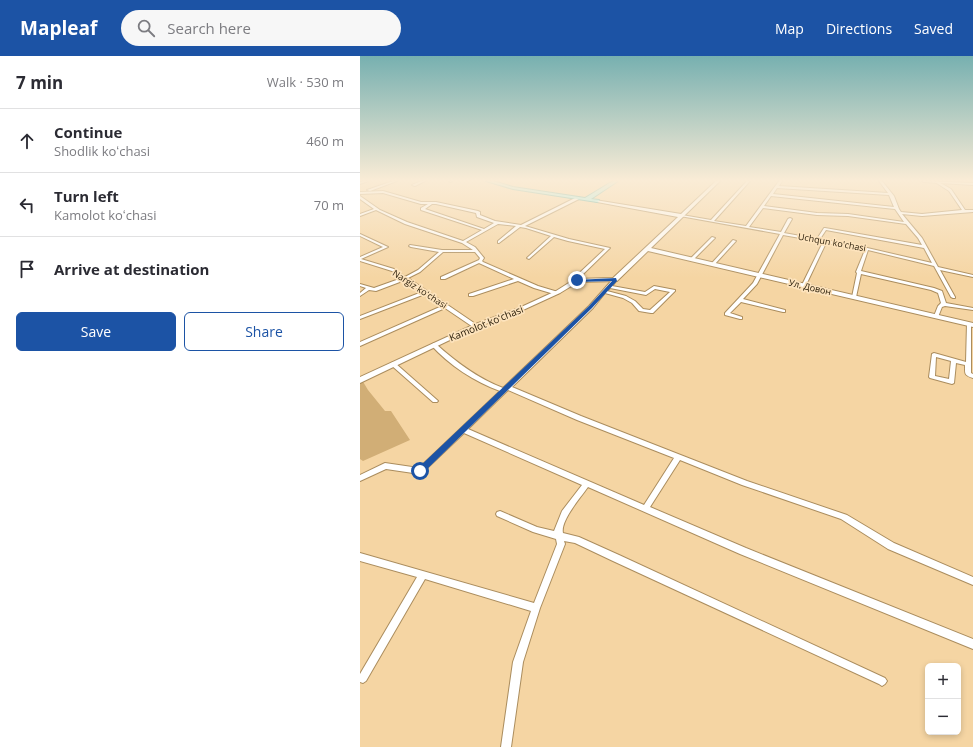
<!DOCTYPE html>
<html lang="en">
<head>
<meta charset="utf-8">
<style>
	:root { --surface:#fff; --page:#f7f7f7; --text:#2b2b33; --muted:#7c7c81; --line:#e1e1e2; --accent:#1c53a5 }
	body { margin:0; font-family:"Open Sans",sans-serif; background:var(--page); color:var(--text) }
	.controls { position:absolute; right:12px; bottom:12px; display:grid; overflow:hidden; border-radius:6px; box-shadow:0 2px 6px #0003 }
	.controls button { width:36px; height:36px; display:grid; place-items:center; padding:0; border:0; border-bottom:1px solid var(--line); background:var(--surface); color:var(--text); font:20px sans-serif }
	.stop { position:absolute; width:12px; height:12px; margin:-9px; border:3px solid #1c53a5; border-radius:50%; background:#fff }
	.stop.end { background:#1c53a5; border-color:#fff; box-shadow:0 1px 4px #0008 }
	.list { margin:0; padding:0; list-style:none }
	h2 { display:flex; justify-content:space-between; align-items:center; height:52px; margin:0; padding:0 16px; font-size:17px }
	h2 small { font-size:13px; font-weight:400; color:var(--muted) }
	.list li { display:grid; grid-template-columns:26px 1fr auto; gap:12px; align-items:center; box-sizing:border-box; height:64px; padding:0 16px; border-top:1px solid var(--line) }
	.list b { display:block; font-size:15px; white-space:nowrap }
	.list p { margin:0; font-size:13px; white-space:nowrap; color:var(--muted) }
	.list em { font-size:13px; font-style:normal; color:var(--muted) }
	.actions { display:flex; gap:8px; padding:12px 16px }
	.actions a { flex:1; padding:9px 0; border:1px solid var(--accent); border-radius:6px; text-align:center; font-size:14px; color:var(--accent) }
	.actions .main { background:var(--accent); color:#fff }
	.icon { flex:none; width:22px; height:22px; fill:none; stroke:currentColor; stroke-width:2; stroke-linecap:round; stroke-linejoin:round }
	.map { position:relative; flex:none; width:613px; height:691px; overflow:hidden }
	header { display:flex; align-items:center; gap:24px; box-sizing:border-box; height:56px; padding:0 20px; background:var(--accent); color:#fff }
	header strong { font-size:19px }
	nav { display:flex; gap:22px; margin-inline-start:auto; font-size:14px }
	.search { width:280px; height:36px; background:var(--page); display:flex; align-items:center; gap:10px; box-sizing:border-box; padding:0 14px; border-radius:22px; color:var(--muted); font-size:15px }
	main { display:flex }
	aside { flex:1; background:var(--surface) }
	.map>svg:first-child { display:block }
	.green { fill:#d1ae76 }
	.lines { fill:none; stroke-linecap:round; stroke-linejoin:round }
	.street-casing { stroke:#ab8d5e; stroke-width:2 }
	.secondary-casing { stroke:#ab8d5e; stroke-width:2 }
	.primary-casing { stroke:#3da6a2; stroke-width:2 }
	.street { fill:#fff; fill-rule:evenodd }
	.secondary { fill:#fff; fill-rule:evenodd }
	.primary { fill:#8ff4f8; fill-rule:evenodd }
	.route { fill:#1c53a5 }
	.labels { text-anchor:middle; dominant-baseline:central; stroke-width:3.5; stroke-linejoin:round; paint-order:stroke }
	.far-street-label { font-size:9px; fill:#2d210d; stroke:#fde3bc }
	.street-label { font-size:10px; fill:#2d210d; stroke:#fde3bc }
</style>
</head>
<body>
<header>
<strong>Mapleaf</strong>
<div class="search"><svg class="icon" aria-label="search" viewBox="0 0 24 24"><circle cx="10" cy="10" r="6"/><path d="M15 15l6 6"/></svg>Search here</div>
<nav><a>Map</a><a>Directions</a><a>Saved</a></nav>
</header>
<main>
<aside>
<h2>7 min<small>Walk · 530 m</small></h2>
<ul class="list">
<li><svg class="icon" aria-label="ahead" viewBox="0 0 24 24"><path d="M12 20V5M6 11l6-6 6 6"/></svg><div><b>Continue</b><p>Shodlik koʻchasi</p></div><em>460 m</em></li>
<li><svg class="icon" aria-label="left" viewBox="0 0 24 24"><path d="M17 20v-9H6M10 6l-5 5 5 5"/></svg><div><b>Turn left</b><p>Kamolot koʻchasi</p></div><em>70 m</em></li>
<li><svg class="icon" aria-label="arrive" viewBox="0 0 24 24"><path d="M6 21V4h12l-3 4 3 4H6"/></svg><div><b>Arrive at destination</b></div></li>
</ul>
<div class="actions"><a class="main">Save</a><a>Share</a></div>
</aside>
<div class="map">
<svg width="613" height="691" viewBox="0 0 613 691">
	<rect width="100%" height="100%" fill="#f5d5a3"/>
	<!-- green -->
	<path class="green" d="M2 324 8 334 25 355H31L50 384 3 405 0 403V326Z"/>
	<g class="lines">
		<defs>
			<path id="street" d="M4 125H8L0 128V126Z
				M33 125H37L10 135 7 134Z
				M61 125H65L55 130 52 129Z
				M89 125H92L91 126Z
				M387 125H390L354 165 386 170 419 125H422L419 130 528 137 519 125H522L534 140 539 153 541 156 562 158 602 154 589 135 575 126 577 125 591 133 605 154H613V156L562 160 542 158 562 182 578 211 613 219V221L580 214 595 241V242H593L591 241 574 210 508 194 501 215 574 232 582 235 586 247 613 252V254L585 250 582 251 578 261H574V260L578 250 581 247 578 237 571 234 501 218 496 241 494 242H492V241L497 217 496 216 505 194 466 187 446 229 442 230V229L463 186 423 179 397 228 383 243 425 254V256H423L381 246 370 257 382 261V263H380L365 259V257L393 227 420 178 320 160 322 159 351 164ZM417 132 529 139 534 151 413 138ZM411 140 535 153 544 166 488 158 457 157 404 150ZM403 152 457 159 488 160 546 168 558 182 562 189 465 172H464L457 183 424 177 432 163 430 162 428 163 421 176 389 171ZM466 174 564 192 572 207 503 191 460 183Z
				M23 135 61 146H76L118 155 120 156V159L135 165 161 169 217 141H219V143L165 170 209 183 250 192 218 223 219 225H217L214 224V222L245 193 208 185 194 181 169 203 167 202 168 201 191 180 166 172 160 171 139 187H138V185L156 170 138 168 106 186 115 191 124 202 122 205 123 206 178 230 198 236V238H194L174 232 158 225 113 240H109V238L154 223 119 207 85 223H81V221L119 204 120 202 115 196H83L60 216 48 222 117 269V271H113L85 252 0 290V286L82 250 65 238 0 263V260L62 236 45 224 16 235 9 234 0 240V237L6 232 0 230V228L14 232 42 222 32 215 0 205V201L23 191 0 180V178L28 191 1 203 34 213 45 221 58 214 79 196 51 191 49 190 50 189 82 194H113L102 187 45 168 16 154 0 160V158L14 153 0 143V140L20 154 47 166 103 185 122 174 61 154V152L68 148H61L23 137 0 138V136ZM72 148H76L116 157 117 161 134 167 124 173 65 153Z
				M352 181 355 182 333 204H331V202Z
				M373 184 376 185 354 209H352V207Z
				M253 223 257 224 252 230 285 236 294 230 315 234V235L293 257H291L279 255 272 247 263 242 245 237 233 252 152 331 221 360 387 425 487 459 534 487 613 521V529L528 493 481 463 382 429 320 404 290 451 386 492 613 583V593L380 498 228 431C221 441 200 465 203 477L219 481 259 499 525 622 527 625 525 628 522 630 519 628 253 505 215 487 204 485 205 488 180 552 163 606 151 691H141L153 606 171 555 65 523 6 625 3 627 0 626V618L57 521 0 505V497L174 547 197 488 196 483 173 476 137 460 136 458 137 456 140 455 177 471 194 475 202 455 222 429 104 377 62 417 60 418 26 413 0 425V419L25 407 59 412 140 335C115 326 89 309 71 289L74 287 76 288C96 306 117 322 143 332L229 250ZM250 232 286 239 295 233 310 236 290 254 283 253 275 245 266 240 247 235ZM148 334 217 364 314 402 284 449 108 373Z
				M607 267H609L611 268V317L613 318V322C604 319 605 318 605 309L596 307 594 327 592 328 570 322 569 321 572 298 574 297 606 306ZM576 301 591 305 589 323 575 320Z
				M33 306 35 307 77 344 78 345 77 346H73L31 309 30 308Z"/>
			<path id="secondary" d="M356 125H360L291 192 613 267V271L288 195 257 225 218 226 200 237 163 254 117 271 0 327V321L113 269 159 252 196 235 215 223 253 222 318 161 237 146 235 145V144L321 158Z
				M562 125 613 127V129L564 126Z"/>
			<path id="primary" d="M126 125H133L153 131 225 142 253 125H258L231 143 239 144V145L237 146 153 133Z"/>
		</defs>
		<!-- street casing -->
		<use href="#street" class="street-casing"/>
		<!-- secondary casing -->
		<use href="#secondary" class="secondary-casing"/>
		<!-- primary casing -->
		<use href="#primary" class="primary-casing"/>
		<!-- street -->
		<use href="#street" class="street"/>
		<!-- secondary -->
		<use href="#secondary" class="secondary"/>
		<!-- primary -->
		<use href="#primary" class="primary"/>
	</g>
	<!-- sky -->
	<linearGradient id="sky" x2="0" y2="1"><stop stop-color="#77b0b0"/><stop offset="0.56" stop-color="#faecd6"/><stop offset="1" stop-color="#faecd6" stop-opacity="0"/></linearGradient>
	<rect width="613" height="222" fill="url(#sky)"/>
	<!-- route -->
	<path class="route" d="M256 222 257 225 232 252 62 418H57V413L229 250 252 225 217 226 215 224Z"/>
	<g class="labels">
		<!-- far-street labels -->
		<g class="far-street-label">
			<text transform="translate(472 186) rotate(10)">Uchqun ko'chasi</text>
			<text transform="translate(450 231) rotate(13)">Ул. Довон</text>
			<text transform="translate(60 233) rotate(33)">Nargiz koʻchasi</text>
		</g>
		<!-- street labels -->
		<g class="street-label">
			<text transform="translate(126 267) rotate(-22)">Kamolot koʻchasi</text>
		</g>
	</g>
</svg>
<div class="controls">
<button>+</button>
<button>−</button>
</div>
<div class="stop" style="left:60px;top:415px"></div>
<div class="stop end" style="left:217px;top:224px"></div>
</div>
</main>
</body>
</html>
